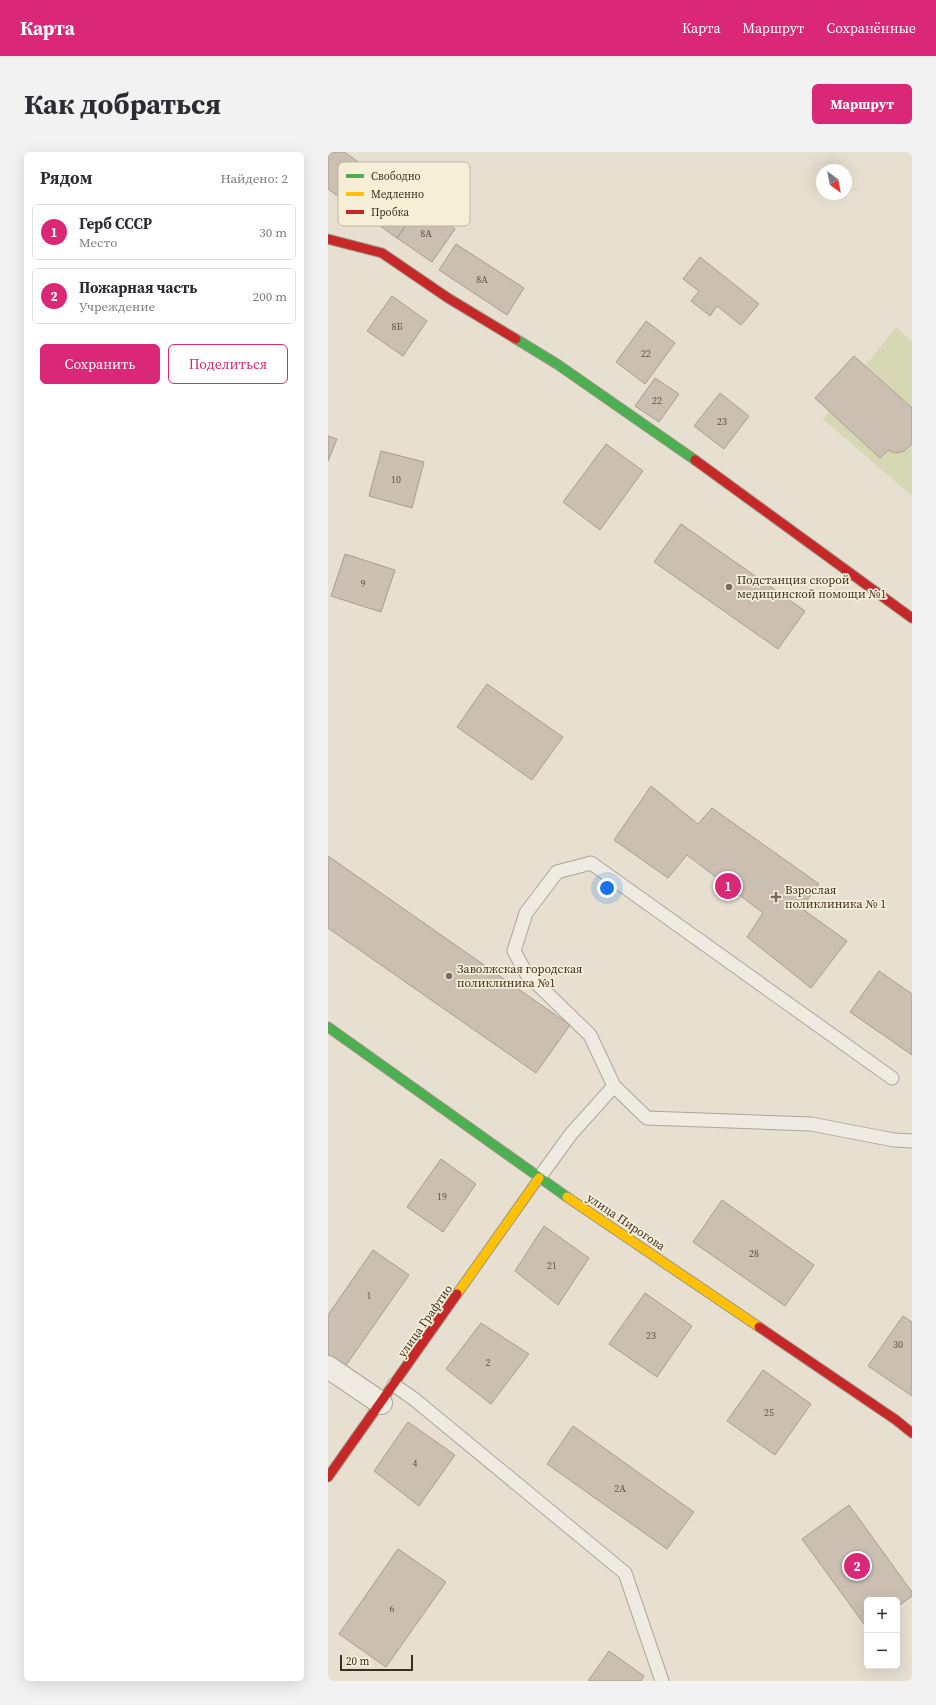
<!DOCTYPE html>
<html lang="ru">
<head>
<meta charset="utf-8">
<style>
	:root { --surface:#fff; --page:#f2f2f3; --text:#2b2b33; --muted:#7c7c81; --line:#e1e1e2; --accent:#db2777 }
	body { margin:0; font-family:"Source Serif 4",serif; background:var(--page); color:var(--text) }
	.controls { position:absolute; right:12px; bottom:12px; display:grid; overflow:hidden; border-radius:6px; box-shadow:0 4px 16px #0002 }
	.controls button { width:36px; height:36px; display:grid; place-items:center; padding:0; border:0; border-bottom:1px solid var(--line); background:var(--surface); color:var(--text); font:20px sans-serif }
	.compass { position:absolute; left:488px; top:12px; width:36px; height:36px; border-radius:50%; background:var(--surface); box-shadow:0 4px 16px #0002; rotate:148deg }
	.scale { position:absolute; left:12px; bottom:10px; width:73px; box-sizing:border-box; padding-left:4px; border:2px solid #3d2e20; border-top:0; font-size:11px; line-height:14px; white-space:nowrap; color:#3d2e20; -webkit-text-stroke:3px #f7eed8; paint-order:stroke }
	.you { position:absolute; left:279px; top:736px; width:14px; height:14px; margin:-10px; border:3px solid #fff; border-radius:50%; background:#1a73e8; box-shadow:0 0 0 6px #1a73e833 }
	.badge { display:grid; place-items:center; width:26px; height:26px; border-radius:50%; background:var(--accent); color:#fff; font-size:13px; font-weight:700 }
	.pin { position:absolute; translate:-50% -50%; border:2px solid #fff; box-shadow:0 1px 4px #0006 }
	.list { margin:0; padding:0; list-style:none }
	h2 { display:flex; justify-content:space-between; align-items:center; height:52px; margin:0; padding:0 16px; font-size:17px }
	h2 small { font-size:13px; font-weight:400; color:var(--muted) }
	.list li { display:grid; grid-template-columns:26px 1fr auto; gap:12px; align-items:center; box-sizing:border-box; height:56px; margin:0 8px 8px; padding:0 8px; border:1px solid var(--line); border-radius:6px }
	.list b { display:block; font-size:15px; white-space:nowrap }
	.list p { margin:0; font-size:13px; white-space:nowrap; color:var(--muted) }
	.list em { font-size:13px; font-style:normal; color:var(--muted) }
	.actions { display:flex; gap:8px; padding:12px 16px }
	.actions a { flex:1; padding:9px 0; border:1px solid var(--accent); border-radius:6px; text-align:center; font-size:14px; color:var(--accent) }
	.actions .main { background:var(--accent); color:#fff }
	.map { position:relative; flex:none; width:584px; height:1529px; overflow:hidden; border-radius:6px }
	header { display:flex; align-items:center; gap:24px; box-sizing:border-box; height:56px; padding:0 20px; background:var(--accent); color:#fff }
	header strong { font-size:19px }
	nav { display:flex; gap:22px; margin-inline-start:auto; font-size:14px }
	.intro { display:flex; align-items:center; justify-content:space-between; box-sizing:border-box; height:96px; padding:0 24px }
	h1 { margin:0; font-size:28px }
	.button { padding:10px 18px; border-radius:6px; background:var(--accent); color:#fff; font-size:14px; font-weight:700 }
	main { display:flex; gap:24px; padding:0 24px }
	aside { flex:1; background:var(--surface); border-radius:6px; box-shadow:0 4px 16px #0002 }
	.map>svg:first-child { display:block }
	.green { fill:#d6d7b3 }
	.building { fill:#cbbfb2; stroke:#a89c90 }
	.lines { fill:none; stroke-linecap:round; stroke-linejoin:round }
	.lane-casing { stroke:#ada599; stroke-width:15 }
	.street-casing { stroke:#ada599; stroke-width:24 }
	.fast-casing { stroke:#9c958a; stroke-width:11 }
	.slow-casing { stroke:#9c958a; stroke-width:11 }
	.jam-casing { stroke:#9c958a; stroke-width:11 }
	.lane { stroke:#efebe3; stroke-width:13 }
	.street { stroke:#efebe3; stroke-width:22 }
	.fast { stroke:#4caf50; stroke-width:9 }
	.slow { stroke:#ffc107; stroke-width:9 }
	.jam { stroke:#c62828; stroke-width:9 }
	.poi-dot { fill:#786c5e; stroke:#f7eed8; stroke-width:1.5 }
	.labels { text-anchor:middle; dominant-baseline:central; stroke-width:3.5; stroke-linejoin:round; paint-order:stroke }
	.number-label { font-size:10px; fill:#605244 }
	.poi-label { font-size:12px; fill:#3d2e20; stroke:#f7eed8; text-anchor:start }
	.street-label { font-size:12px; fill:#3d2e20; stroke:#f7eed8 }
	.key { fill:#f7eed8; stroke:#bfb4a1; stroke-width:1 }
	.key-label { font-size:11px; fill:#3d2e20 }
</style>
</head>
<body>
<header>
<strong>Карта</strong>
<nav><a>Карта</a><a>Маршрут</a><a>Сохранённые</a></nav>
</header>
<div class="intro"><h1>Как добраться</h1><a class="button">Маршрут</a></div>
<main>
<aside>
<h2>Рядом<small>Найдено: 2</small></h2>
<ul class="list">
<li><span class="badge">1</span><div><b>Герб СССР</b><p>Место</p></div><em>30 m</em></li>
<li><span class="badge">2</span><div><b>Пожарная часть</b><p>Учреждение</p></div><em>200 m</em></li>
</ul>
<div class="actions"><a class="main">Сохранить</a><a>Поделиться</a></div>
</aside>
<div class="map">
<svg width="584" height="1529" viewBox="0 0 584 1529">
	<rect width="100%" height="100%" fill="#e7e0d1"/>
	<!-- green -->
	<path class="green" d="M568 175 584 189V344L495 267Z"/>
	<!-- building -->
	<path class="building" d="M0 0H16L92 53 69 86 0 37Z
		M92 53 127 77 104 110 69 86Z
		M128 92 196 136 179 163 111 118Z
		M372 105 431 152 413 173 389 154 382 164 363 149 371 139 355 127Z
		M64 144 99 169 75 204 39 179Z
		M318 169 347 191 317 232 288 210Z
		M526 204 584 256V292L576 299 567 301 560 298 552 306 487 246Z
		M327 226 351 242 331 270 307 254Z
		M392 241 421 264 396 297 366 274Z
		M0 284 9 287 0 309Z
		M278 292 315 319 272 378 235 350Z
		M53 299 96 310 84 356 41 344Z
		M353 372 477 459 450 497 326 410Z
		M17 402 67 418 53 460 3 444Z
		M159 532 235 585 204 628 129 575Z
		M323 634 370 672 384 656 491 732 473 756 519 789 483 836 419 785 435 761 359 703 340 726 286 688Z
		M0 704 242 873 208 921 0 776Z
		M551 819 584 842V903L522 860Z
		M113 1007 148 1032 115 1080 79 1055Z
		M394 1048 486 1113 457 1154 365 1090Z
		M216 1074 261 1106 230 1153 187 1119Z
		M45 1098 81 1123 14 1219 0 1209V1163Z
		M317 1141 364 1174 329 1225 281 1192Z
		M575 1164 584 1170V1244L540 1214Z
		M153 1171 201 1202 163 1252 118 1217Z
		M435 1218 483 1252 447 1303 399 1269Z
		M80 1270 127 1303 91 1354 46 1319Z
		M245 1274 366 1360 339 1397 219 1312Z
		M521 1353 584 1440V1444L569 1455V1448H539V1476L474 1387Z
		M70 1397 118 1430 58 1515 11 1482Z
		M281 1499 316 1524 313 1529H260Z"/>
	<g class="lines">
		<defs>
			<path id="lane" d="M286 934 262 883 198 821 186 799 198 761 229 720 263 711 564 926
				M211 1026 243 982 286 934 319 966 483 972 566 988 584 989
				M66 1233 86 1247 297 1421 334 1529"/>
			<path id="street" d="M0 1215 53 1251"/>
			<path id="fast" d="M188 187 229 212 367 308
				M0 875 239 1045"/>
			<path id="slow" d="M239 1045 431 1175
				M129 1142 211 1026"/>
			<path id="jam" d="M0 87 54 101 120 146 188 187
				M367 308 584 466
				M431 1175 568 1268 584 1281
				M0 1325 129 1142"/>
		</defs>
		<!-- lane casing -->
		<use href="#lane" class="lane-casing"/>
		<!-- street casing -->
		<use href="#street" class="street-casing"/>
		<!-- fast casing -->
		<use href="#fast" class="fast-casing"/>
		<!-- slow casing -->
		<use href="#slow" class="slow-casing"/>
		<!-- jam casing -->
		<use href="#jam" class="jam-casing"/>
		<!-- lane -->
		<use href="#lane" class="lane"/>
		<!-- street -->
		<use href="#street" class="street"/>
		<!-- fast -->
		<use href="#fast" class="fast"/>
		<!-- slow -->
		<use href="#slow" class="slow"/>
		<!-- jam -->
		<use href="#jam" class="jam"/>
	</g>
	<!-- markers -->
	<g class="poi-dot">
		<circle cx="401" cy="435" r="4"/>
		<path d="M446 739h4v4h4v4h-4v4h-4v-4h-4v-4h4z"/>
		<circle cx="121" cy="824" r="4"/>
	</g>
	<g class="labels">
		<!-- number labels -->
		<g class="number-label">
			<text x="98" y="81">8А</text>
			<text x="154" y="127">8А</text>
			<text x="69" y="174">8Б</text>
			<text x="318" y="201">22</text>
			<text x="329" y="248">22</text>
			<text x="394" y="269">23</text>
			<text x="68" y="327">10</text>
			<text x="35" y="431">9</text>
			<text x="114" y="1044">19</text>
			<text x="426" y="1101">28</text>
			<text x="224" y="1113">21</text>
			<text x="41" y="1143">1</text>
			<text x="323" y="1183">23</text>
			<text x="570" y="1192">30</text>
			<text x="160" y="1210">2</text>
			<text x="441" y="1260">25</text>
			<text x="87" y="1311">4</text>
			<text x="292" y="1336">2А</text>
			<text x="64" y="1456">6</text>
		</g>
		<!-- poi labels -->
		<g class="poi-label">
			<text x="409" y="428">Подстанция скорой<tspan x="409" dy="14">медицинской помощи №1</tspan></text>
			<text x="457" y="738">Взрослая<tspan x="457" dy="14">поликлиника № 1</tspan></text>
			<text x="129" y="817">Заволжская городская<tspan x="129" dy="14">поликлиника №1</tspan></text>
		</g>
		<!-- street labels -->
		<g class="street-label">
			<text transform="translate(298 1070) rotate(34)">улица Пирогова</text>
			<text transform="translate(97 1169) rotate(-55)">улица Графтио</text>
		</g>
	</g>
	<!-- legend -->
	<rect x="10" y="10" width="132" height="64" rx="6" class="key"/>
	<rect x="18" y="22" width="18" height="4" fill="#4caf50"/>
	<rect x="18" y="40" width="18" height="4" fill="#ffc107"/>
	<rect x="18" y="58" width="18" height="4" fill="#c62828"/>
	<g class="key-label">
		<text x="43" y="28">Свободно</text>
		<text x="43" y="46">Медленно</text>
		<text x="43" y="64">Пробка</text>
	</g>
</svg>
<div class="controls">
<button>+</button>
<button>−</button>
</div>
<svg class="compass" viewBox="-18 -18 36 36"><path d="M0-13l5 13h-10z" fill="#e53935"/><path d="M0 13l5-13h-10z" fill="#7c7c81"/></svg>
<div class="scale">20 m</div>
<div class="you"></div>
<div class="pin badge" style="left:400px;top:734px">1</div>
<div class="pin badge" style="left:529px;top:1414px">2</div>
</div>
</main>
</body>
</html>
